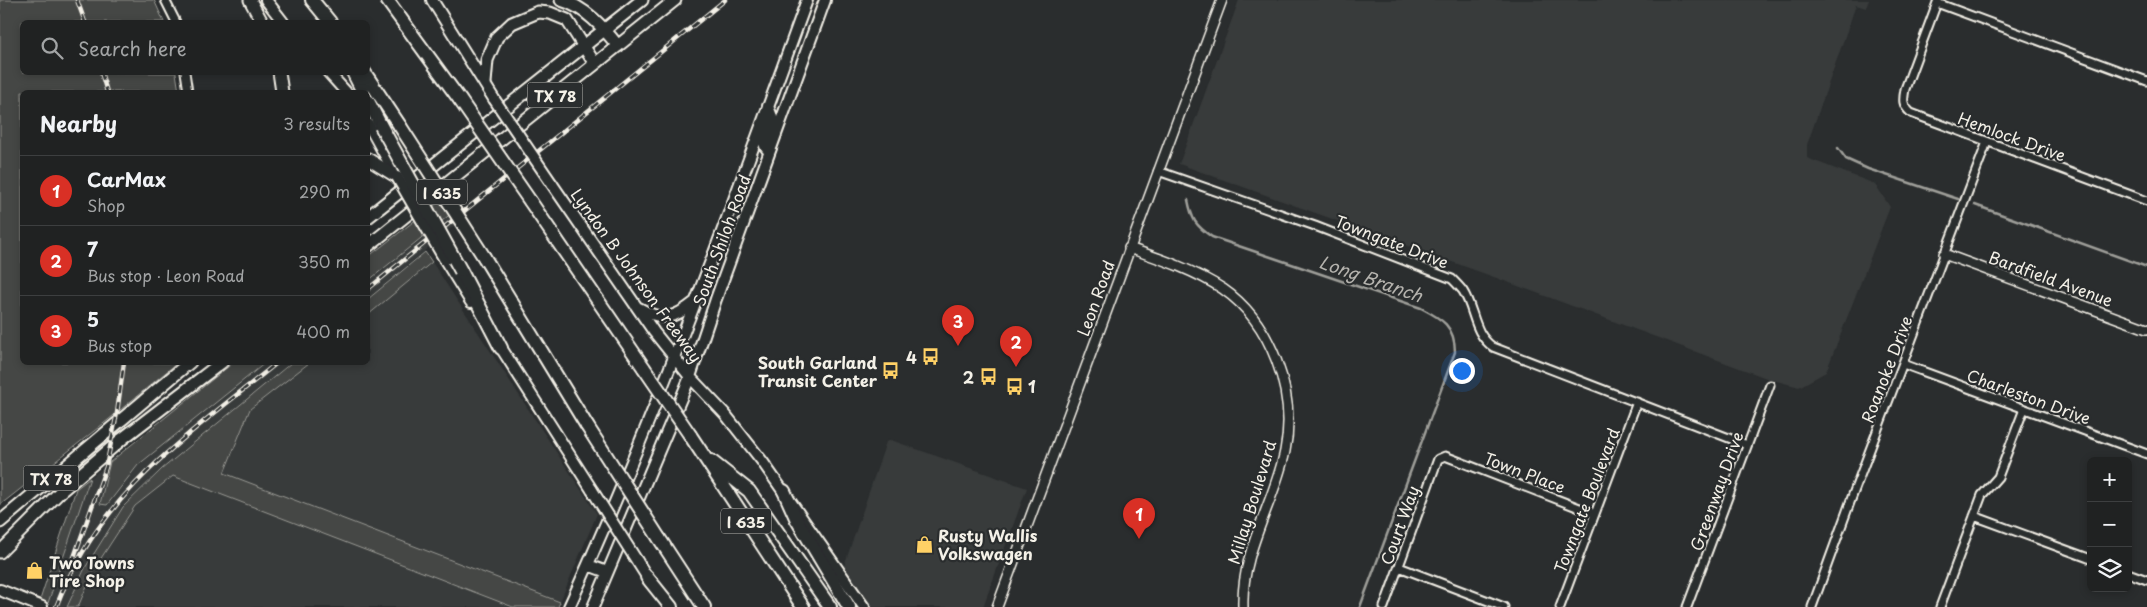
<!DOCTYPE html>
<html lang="en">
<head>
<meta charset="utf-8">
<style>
	:root { --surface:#202222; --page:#282a2a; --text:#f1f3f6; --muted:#a2a4a5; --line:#3d3f40; --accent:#d93025 }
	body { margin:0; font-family:"Playpen Sans",sans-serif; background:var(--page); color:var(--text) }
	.controls { position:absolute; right:15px; bottom:15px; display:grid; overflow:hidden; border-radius:8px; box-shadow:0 2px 8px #0003 }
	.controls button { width:45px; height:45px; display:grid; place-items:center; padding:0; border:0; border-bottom:1px solid var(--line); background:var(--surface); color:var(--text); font:25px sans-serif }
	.you { position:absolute; left:1461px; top:370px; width:18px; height:18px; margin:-12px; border:4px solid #fff; border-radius:50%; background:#1a73e8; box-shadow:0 0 0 8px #1a73e833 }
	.badge { display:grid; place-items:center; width:32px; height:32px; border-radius:50%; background:var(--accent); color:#fff; font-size:16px; font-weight:700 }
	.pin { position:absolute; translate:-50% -41px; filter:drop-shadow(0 1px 2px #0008) }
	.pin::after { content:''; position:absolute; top:26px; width:18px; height:15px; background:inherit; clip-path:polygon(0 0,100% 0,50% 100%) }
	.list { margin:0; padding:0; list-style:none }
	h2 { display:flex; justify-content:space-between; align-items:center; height:65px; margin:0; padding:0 20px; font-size:21px }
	h2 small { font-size:16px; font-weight:400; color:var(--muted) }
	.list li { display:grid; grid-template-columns:32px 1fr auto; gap:15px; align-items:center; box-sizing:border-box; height:70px; padding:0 20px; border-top:1px solid var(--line) }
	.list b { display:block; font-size:19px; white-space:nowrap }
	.list p { margin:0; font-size:16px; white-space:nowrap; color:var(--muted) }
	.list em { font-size:16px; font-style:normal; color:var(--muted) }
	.icon { flex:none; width:28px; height:28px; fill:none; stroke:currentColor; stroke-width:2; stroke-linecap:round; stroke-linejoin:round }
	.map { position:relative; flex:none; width:2147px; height:607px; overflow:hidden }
	.search { position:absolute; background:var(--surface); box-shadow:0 2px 8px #0003; left:20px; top:20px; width:350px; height:55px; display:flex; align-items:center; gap:12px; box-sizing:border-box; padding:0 18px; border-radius:8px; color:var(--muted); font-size:19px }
	.panel { position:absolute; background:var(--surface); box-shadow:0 2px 8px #0003; left:20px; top:90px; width:350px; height:275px; border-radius:8px }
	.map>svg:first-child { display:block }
	.built { fill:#373a3a }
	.green { fill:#444645; stroke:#9c9c96 }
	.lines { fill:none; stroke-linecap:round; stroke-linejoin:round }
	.stream { stroke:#9f9f9a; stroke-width:2.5 }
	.minor-casing { stroke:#f4f1e8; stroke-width:11 }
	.tertiary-casing { stroke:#f4f1e8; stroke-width:12 }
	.secondary-casing { stroke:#f4f1e8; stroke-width:14 }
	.primary-casing { stroke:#f4f1e8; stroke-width:15 }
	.motorway-casing { stroke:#f4f1e8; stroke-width:16 }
	.minor { stroke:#2a2d2e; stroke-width:7 }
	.tertiary { stroke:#2a2d2e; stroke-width:9 }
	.secondary { stroke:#2a2d2e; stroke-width:10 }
	.primary { stroke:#2a2d2e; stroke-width:11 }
	.motorway { stroke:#2a2d2e; stroke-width:12 }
	.rail-casing { stroke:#f4f1e8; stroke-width:4.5 }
	.rail { stroke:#2a2d2e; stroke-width:2.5; stroke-dasharray:8; stroke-linecap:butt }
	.secondary-bridge-casing { stroke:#f4f1e8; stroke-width:14; stroke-linecap:butt }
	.motorway-bridge-casing { stroke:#f4f1e8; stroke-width:16; stroke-linecap:butt }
	.secondary-bridge { stroke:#2a2d2e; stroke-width:10 }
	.motorway-bridge { stroke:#2a2d2e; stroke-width:12 }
	.labels { text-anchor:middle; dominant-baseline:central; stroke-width:4.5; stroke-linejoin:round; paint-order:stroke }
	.shield { fill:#2a2d2e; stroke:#b7b6b0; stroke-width:1 }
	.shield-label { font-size:15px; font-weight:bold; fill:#f4f1e8 }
	.street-label { font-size:16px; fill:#f4f1e8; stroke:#2a2d2e }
	.poi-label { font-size:16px; font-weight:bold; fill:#f4f1e8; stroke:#2a2d2e; text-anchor:end }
	.water-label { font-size:18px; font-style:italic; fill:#b5b3ae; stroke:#2a2d2e }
</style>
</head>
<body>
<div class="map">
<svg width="2147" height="607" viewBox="0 0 2147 607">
	<rect width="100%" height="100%" fill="#2a2d2e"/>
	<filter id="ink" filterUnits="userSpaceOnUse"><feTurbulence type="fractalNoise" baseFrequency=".02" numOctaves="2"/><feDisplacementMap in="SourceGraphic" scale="10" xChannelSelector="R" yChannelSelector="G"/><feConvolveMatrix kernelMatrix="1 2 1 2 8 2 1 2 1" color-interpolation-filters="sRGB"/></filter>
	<g filter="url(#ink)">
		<!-- built -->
		<path class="built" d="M1239 0H1869L1866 8 1856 5 1807 145V158L1875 184 1890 207 1826 372 1799 387 1769 379 1491 276 1179 164Z
			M458 208 464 217 368 299V281Z
			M432 262 597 514 560 602 224 473 250 409 308 363 368 362V314Z
			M265 363H291L162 469 123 507 85 568 67 607H58L48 603 90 478 110 462 100 503 107 505 138 465Z
			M891 440 1027 488 983 607H869L844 566 886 442Z
			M173 476 513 607H78L94 569 135 506Z"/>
		<!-- green -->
		<path class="green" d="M0 0H154L164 22H22V72L176 73 179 92H22V362L177 363 108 420 0 505Z
			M449 194 458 208 368 281V257Z
			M425 252 432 262 368 315V299Z
			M234 362 265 363 138 465 107 505 100 504 110 462Z
			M291 363H309L250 409 224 473 560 602 558 607H513L173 476 135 506 94 569 78 607H67L85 568 123 507 162 469Z
			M90 478 48 603 40 600 76 489Z"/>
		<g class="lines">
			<!-- stream -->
			<path class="stream" d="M1838 148 1846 159 1868 169 1958 199
				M1188 200C1192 220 1195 225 1212 237L1421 308C1442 319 1455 326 1455 352L1360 607
				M1975 205 2147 267"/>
			<defs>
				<path id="minor" d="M165 0 176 22
					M1938 0 1905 89C1903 100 1902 105 1911 113L2147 201
					M1937 3 2147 81
					M185 72 188 92
					M1158 171 1315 226 1452 279C1456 283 1460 287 1463 291 1475 310 1473 333 1493 347L1747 445
					M1903 364 2147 454
					M1974 516 2091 559
					M1399 567 1504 607
					M2128 573 2147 580
					M1384 607 1438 459 1445 456 1595 514
					M1560 607 1637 402
					M1687 607 1770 385
					M1812 607 1852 497 1987 142
					M1940 607 1982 495 1998 477 2024 409"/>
				<path id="tertiary" d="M1129 248C1161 259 1194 270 1223 289 1271 322 1297 393 1285 451 1274 504 1241 551 1243 607
					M1944 254 2147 329
					M997 607 1222 0"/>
				<path id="secondary" d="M266 0 283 22
					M432 0 494 99
					M328 72 346 92
					M768 106C769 110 772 115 772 118 772 129 757 142 769 151
					M368 124 397 177
					M552 184 654 332 690 377 725 414 762 461 864 607
					M445 260 471 302
					M639 308C663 322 674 319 695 302
					M498 343 592 490
					M637 561 651 583
					M588 565 607 572
					M0 590 42 607
					M569 607C659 409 733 204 807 0
					M593 607 690 377 716 299 825 0"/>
				<path id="primary" d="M250 0 262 22
					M561 0C585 7 603 27 618 46
					M279 72 282 92
					M485 83 487 60 497 37 512 23 538 12 550 13 567 20 595 64
					M368 159 397 177
					M368 217 642 0
					M368 246 675 0
					M0 522 190 362
					M0 552 61 491 122 439 222 362"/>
				<path id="motorway" d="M312 0 330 22
					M387 0 460 100
					M353 72 363 92
					M364 72 400 126
					M368 101 381 126
					M530 201 644 368
					M484 257 587 426
					M461 271 501 348
					M690 435 803 607
					M711 461 749 491 830 607
					M784 491 797 520 849 607
					M659 538 704 607
					M647 577 671 607"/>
			</defs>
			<!-- minor casing -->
			<use href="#minor" class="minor-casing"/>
			<!-- tertiary casing -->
			<use href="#tertiary" class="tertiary-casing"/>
			<!-- secondary casing -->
			<use href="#secondary" class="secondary-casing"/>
			<!-- primary casing -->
			<use href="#primary" class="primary-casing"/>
			<!-- motorway casing -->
			<use href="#motorway" class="motorway-casing"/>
			<!-- minor -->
			<use href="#minor" class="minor"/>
			<!-- tertiary -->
			<use href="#tertiary" class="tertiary"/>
			<!-- secondary -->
			<use href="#secondary" class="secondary"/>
			<!-- primary -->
			<use href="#primary" class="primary"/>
			<!-- motorway -->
			<use href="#motorway" class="motorway"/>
			<defs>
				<path id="rail" d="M77 0 85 22
					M101 72 107 92
					M368 289 725 0
					M72 563 106 467 117 413 124 362
					M56 607C99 494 188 435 278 362"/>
			</defs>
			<!-- rail casing -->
			<use href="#rail" class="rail-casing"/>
			<!-- rail -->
			<use href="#rail" class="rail"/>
			<defs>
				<path id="secondary-bridge" d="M494 99 552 184
					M397 177 445 260
					M592 490 637 561"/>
				<path id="motorway-bridge" d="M460 100 530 201
					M381 126 461 271
					M400 126 484 257
					M644 368 690 435
					M587 426 659 538"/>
			</defs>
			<!-- secondary-bridge casing -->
			<use href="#secondary-bridge" class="secondary-bridge-casing"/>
			<!-- motorway-bridge casing -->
			<use href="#motorway-bridge" class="motorway-bridge-casing"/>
			<!-- secondary-bridge -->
			<use href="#secondary-bridge" class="secondary-bridge"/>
			<!-- motorway-bridge -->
			<use href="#motorway-bridge" class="motorway-bridge"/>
		</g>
	</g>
	<!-- icons -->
	<defs>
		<symbol id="bus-bare" viewBox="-9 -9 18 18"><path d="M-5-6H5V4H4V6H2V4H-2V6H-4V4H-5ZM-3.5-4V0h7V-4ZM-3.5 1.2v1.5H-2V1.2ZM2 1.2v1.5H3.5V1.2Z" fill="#ffd166" stroke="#2a2d2e" stroke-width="2.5" paint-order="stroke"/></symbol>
		<symbol id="shop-bare" viewBox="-9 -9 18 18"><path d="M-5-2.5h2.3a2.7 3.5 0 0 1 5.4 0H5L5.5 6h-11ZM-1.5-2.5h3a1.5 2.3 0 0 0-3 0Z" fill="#ffd166" stroke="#2a2d2e" stroke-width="2.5" paint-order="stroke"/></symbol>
	</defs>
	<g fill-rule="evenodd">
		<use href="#bus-bare" x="918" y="344" width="25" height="25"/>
		<use href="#bus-bare" x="878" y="358" width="25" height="25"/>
		<use href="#bus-bare" x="976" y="364" width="25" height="25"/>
		<use href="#bus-bare" x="1002" y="374" width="25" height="25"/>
		<use href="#shop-bare" x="912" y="532" width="25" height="25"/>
		<use href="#shop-bare" x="22" y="558" width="25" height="25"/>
	</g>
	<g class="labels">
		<!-- shield labels -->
		<g class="shield">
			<rect x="527.5" y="82.5" width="55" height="25" rx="4"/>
			<rect x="417" y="179.5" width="50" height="25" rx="4"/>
			<rect x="23.5" y="465.5" width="55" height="25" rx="4"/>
			<rect x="721" y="508.5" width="50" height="25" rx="4"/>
		</g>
		<g class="shield-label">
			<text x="555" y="95">TX 78</text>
			<text x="442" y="192">I 635</text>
			<text x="51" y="478">TX 78</text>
			<text x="746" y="521">I 635</text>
		</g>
		<!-- street labels -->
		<g class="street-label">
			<text transform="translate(2012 136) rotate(20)">Hemlock Drive</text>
			<text transform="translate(721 240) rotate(-70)">South Shiloh Road</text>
			<text transform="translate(1392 241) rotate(21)">Towngate Drive</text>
			<text transform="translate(637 275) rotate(54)">Lyndon B Johnson Freeway</text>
			<text transform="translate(2051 278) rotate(20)">Bardfield Avenue</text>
			<text transform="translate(1095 298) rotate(-70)">Leon Road</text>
			<text transform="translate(1886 369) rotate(-69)">Roanoke Drive</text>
			<text transform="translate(2029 396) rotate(20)">Charleston Drive</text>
			<text transform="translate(1525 472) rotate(21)">Town Place</text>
			<text transform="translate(1716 491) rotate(-70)">Greenway Drive</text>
			<text transform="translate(1586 500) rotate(-69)">Towngate Boulevard</text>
			<text transform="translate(1251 502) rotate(-73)">Millay Boulevard</text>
			<text transform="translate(1399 525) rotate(-70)">Court Way</text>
		</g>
		<!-- poi labels -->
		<g class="poi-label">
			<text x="917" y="357">4</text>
			<text x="877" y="362">South Garland<tspan x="877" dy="18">Transit Center</tspan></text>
			<text x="974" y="377">2</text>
			<text x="1028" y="386" text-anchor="start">1</text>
			<text x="938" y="535" text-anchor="start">Rusty Wallis<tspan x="938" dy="18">Volkswagen</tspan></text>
			<text x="49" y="562" text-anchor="start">Two Towns<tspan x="49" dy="18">Tire Shop</tspan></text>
		</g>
		<!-- water labels -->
		<g class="water-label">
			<text transform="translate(1371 278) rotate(19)">Long Branch</text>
		</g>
	</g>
</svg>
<div class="controls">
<button>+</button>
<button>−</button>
<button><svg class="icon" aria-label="layers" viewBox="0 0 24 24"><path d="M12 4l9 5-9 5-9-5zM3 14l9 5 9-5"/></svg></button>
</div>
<div class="you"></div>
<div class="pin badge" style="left:1139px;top:539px">1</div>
<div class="pin badge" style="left:1016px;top:367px">2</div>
<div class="pin badge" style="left:958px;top:346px">3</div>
<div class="search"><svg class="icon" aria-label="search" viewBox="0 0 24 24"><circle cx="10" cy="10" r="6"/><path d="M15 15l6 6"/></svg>Search here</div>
<section class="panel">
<h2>Nearby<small>3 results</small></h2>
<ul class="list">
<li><span class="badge">1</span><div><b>CarMax</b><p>Shop</p></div><em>290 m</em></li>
<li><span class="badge">2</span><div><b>7</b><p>Bus stop · Leon Road</p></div><em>350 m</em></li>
<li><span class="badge">3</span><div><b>5</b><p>Bus stop</p></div><em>400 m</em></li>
</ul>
</section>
</div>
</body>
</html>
